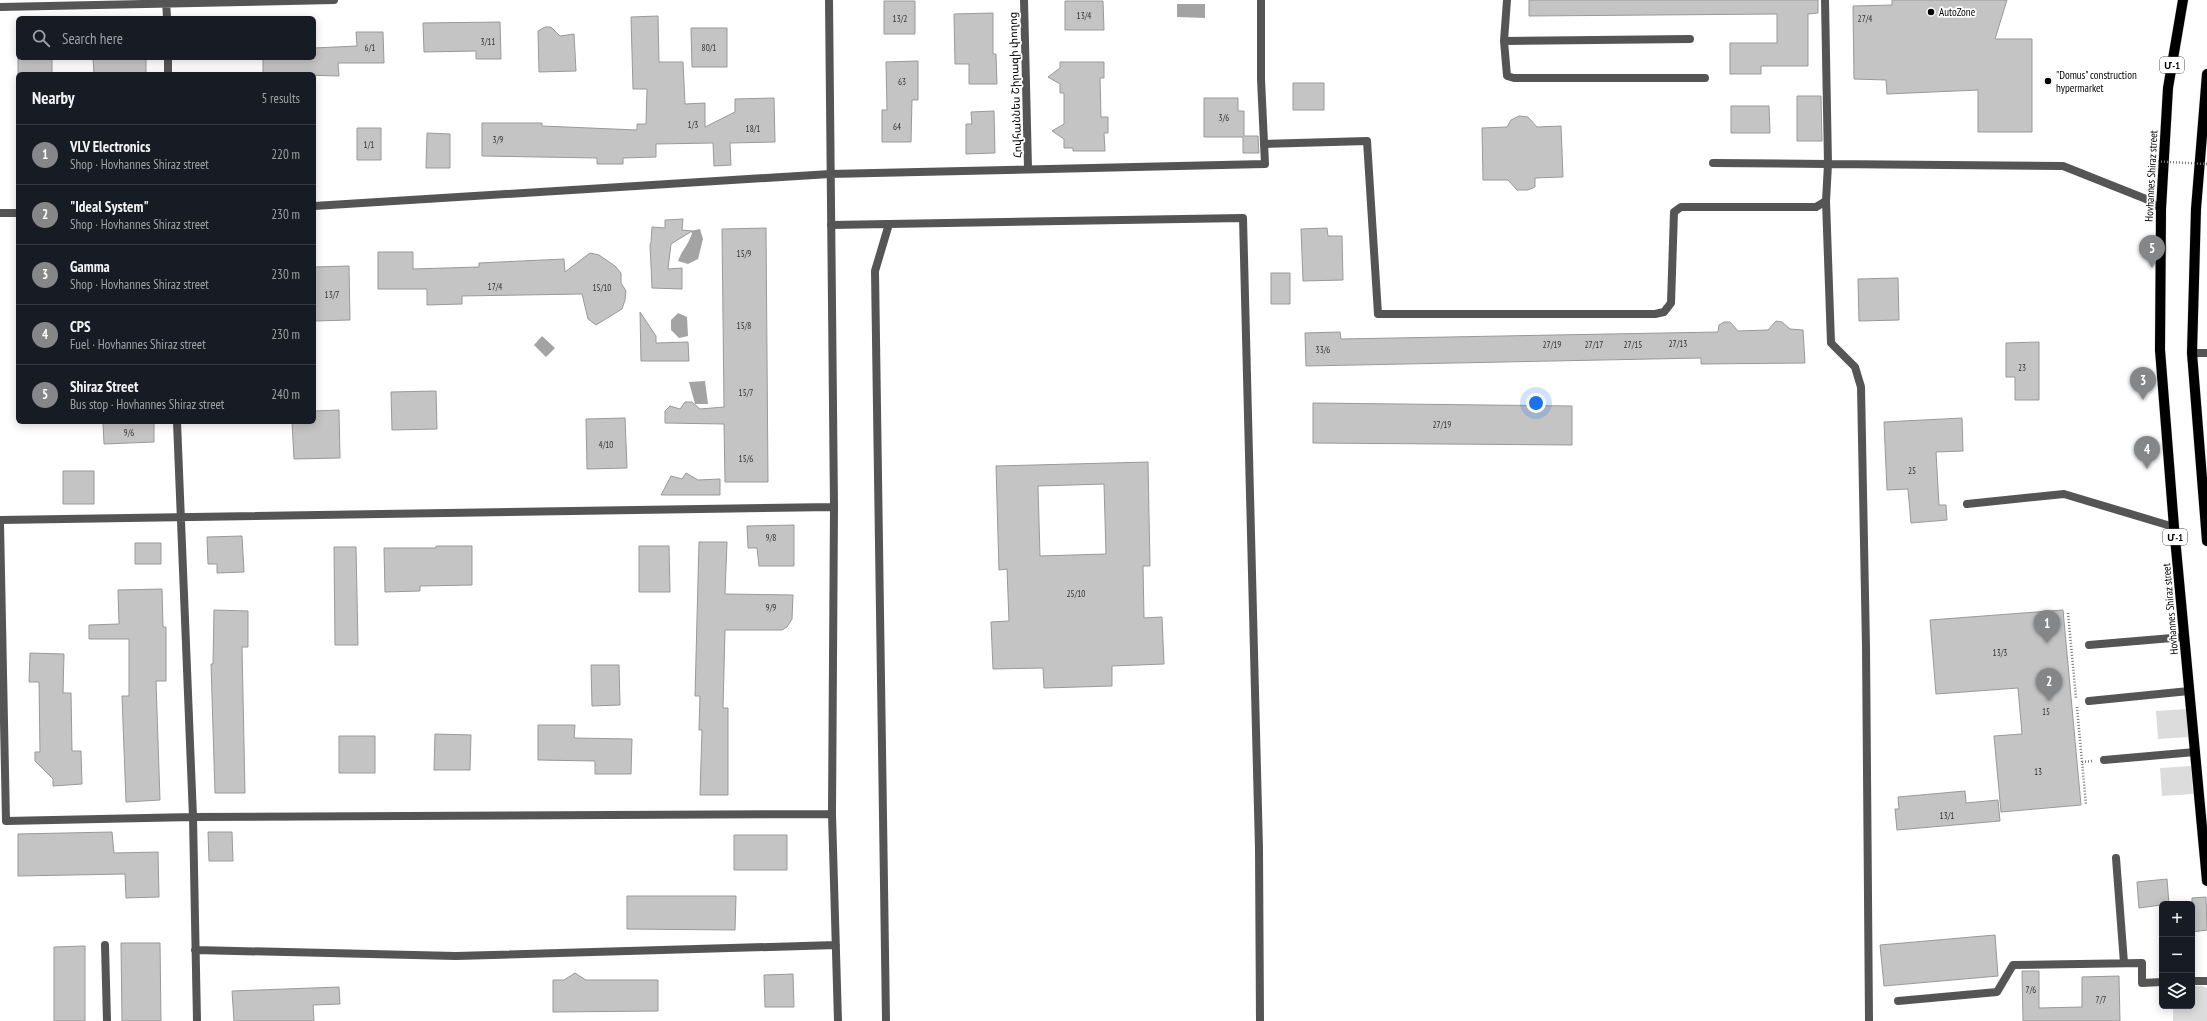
<!DOCTYPE html>
<html lang="en">
<head>
<meta charset="utf-8">
<style>
	:root { --surface:#171b24; --page:#20242c; --text:#f1f3f6; --muted:#9ea1a6; --line:#363941; --accent:#858687 }
	body { margin:0; font-family:"PT Sans Narrow","Noto Sans Armenian",sans-serif; background:var(--page); color:var(--text) }
	.controls { position:absolute; right:12px; bottom:12px; display:grid; overflow:hidden; border-radius:6px; box-shadow:0 2px 10px #0003 }
	.controls button { width:36px; height:36px; display:grid; place-items:center; padding:0; border:0; border-bottom:1px solid var(--line); background:var(--surface); color:var(--text); font:20px sans-serif }
	.you { position:absolute; left:1536px; top:403px; width:14px; height:14px; margin:-10px; border:3px solid #fff; border-radius:50%; background:#1a73e8; box-shadow:0 0 0 6px #1a73e833 }
	.badge { display:grid; place-items:center; width:26px; height:26px; border-radius:50%; background:var(--accent); color:#fff; font-size:13px; font-weight:700 }
	.pin { position:absolute; translate:-50% -33px; filter:drop-shadow(0 1px 2px #0008) }
	.pin::after { content:''; position:absolute; top:21px; width:14px; height:12px; background:inherit; clip-path:polygon(0 0,100% 0,50% 100%) }
	.list { margin:0; padding:0; list-style:none }
	h2 { display:flex; justify-content:space-between; align-items:center; height:52px; margin:0; padding:0 16px; font-size:17px }
	h2 small { font-size:13px; font-weight:400; color:var(--muted) }
	.list li { display:grid; grid-template-columns:26px 1fr auto; gap:12px; align-items:center; box-sizing:border-box; height:60px; padding:0 16px; border-top:1px solid var(--line) }
	.list b { display:block; font-size:15px; white-space:nowrap }
	.list p { margin:0; font-size:13px; white-space:nowrap; color:var(--muted) }
	.list em { font-size:13px; font-style:normal; color:var(--muted) }
	.icon { flex:none; width:22px; height:22px; fill:none; stroke:currentColor; stroke-width:2; stroke-linecap:round; stroke-linejoin:round }
	.map { position:relative; flex:none; width:2207px; height:1021px; overflow:hidden }
	.search { position:absolute; background:var(--surface); box-shadow:0 2px 10px #0003; left:16px; top:16px; width:300px; height:44px; display:flex; align-items:center; gap:10px; box-sizing:border-box; padding:0 14px; border-radius:6px; color:var(--muted); font-size:15px }
	.panel { position:absolute; background:var(--surface); box-shadow:0 2px 10px #0003; left:16px; top:72px; width:300px; height:352px; border-radius:6px }
	.map>svg:first-child { display:block }
	.green { fill:#dcdcdc }
	.water { fill:#a3a3a3 }
	.building { fill:#c4c4c4; stroke:#999; fill-rule:evenodd }
	.lines { fill:none; stroke-linecap:round; stroke-linejoin:round }
	.primary-casing { stroke:#dbdbdb; stroke-width:11 }
	.path { stroke:#777; stroke-width:2.5; stroke-dasharray:1 2; stroke-linecap:butt }
	.lane { stroke:#555; stroke-width:8 }
	.street { stroke:#555; stroke-width:8 }
	.primary { stroke:#000; stroke-width:10 }
	.path-bridge { stroke:#777; stroke-width:2.5; stroke-dasharray:1 2; stroke-linecap:butt }
	.poi-dot { fill:#000; stroke:#fff; stroke-width:1.5 }
	.labels { text-anchor:middle; dominant-baseline:central; stroke-width:3.5; stroke-linejoin:round; paint-order:stroke }
	.number-label { font-size:9px; fill:#313131 }
	.shield { fill:#fff; stroke:#4c4c4c; stroke-width:1 }
	.shield-label { font-size:10px; font-weight:bold; fill:#000 }
	.poi-label { font-size:11px; fill:#000; stroke:#fff; text-anchor:start }
	.street-label { font-size:11px; fill:#000; stroke:#fff }
</style>
</head>
<body>
<div class="map">
<svg width="2207" height="1021" viewBox="0 0 2207 1021">
	<rect width="100%" height="100%" fill="#fff"/>
	<!-- green -->
	<path class="green" d="M2187 709 2189 737 2158 739 2156 711Z
		M2191 766 2193 794 2162 796 2160 768Z
		M2192 986H2202L2207 988V1021H2173V1006H2192Z"/>
	<!-- water -->
	<path class="water" d="M1177 4H1205V18L1177 17Z
		M700 229 703 239 698 259 688 264 678 261C682 250 689 244 692 233L690 231Z
		M678 313 687 317 688 336 679 338 671 330V320Z
		M542 336 555 348 546 357 534 345Z
		M705 381 708 404H695L689 382Z"/>
	<!-- building -->
	<path class="building" d="M1529 0H1818V13L1808 14V66H1761V74H1730V43H1777V14L1529 16Z
		M1892 0H2007L1995 39H2032V132H1978V90L1887 94 1886 80 1854 79 1853 6 1892 5Z
		M884 1H915V34H884Z
		M1065 1H1103L1104 30H1065Z
		M993 13V54H996L997 84H969V64H955L954 14Z
		M658 16 659 62H683L685 104 705 103V127L735 112V99L774 98 775 142 730 143 731 165 714 166 713 143 656 144V157L623 158V164H597V158L482 156V123H542V126L637 130V124H646L647 89H633L631 17Z
		M500 22 501 59H476V51L424 52 423 23Z
		M545 27H551L560 36 574 34 576 71 539 72 538 31Z
		M691 28H727V67H692Z
		M356 32H383L384 63H338L339 76 263 74V58H314V48L357 46Z
		M18 58H52V74H18Z
		M93 58H146V74H94Z
		M918 61V100H912L911 142H882V110H887L886 62Z
		M1060 62H1104V78H1100L1101 117H1108V133H1104L1105 151H1073V148H1064V139L1052 131 1064 124V93H1060V84L1048 77 1060 68Z
		M1293 83H1324V110H1293Z
		M1797 96H1821L1822 141H1797Z
		M1204 98H1238V111H1244V136H1258L1259 153H1243V137H1204Z
		M1731 106H1769L1770 133H1731Z
		M994 111 995 153 966 154V124H972L971 112Z
		M1519 116 1528 117 1537 127 1561 126 1563 177 1535 178V187L1528 190H1517L1508 180H1483L1482 128 1507 127 1511 120Z
		M357 128H381V160H357Z
		M427 133 450 134V168H426Z
		M683 219 682 230 692 231 671 244 668 269 682 268V289L652 288 650 244 651 243 652 227 665 228V220Z
		M766 228 768 482H725L724 424 665 423V411L670 406 680 409 685 402H692L700 409 724 407 722 229Z
		M1327 228 1328 236H1342L1343 280 1303 281 1301 229Z
		M378 252H413V269L479 267V263L564 259 565 272 590 253 599 255 615 266 621 273V283L626 291 625 300 622 309 596 325 588 319 582 294 462 296V304L427 305V289H378Z
		M349 266 350 320 314 321V267Z
		M1271 273H1290V304H1271Z
		M1898 278 1899 320 1859 321 1858 279Z
		M640 312 656 336V343L688 342 689 361H641Z
		M1776 321 1782 322 1790 329 1803 330 1805 363 1701 364V358L1306 366 1305 333 1340 332 1341 339 1718 332 1719 325 1724 322H1730L1738 331 1768 330Z
		M2039 342V400H2015V377H2006V343Z
		M436 391 437 429 392 430 391 392Z
		M1313 403 1572 406V445L1313 443Z
		M339 410 340 458 294 459 292 422H314V411Z
		M625 418 627 468 587 469 586 419Z
		M1962 418 1963 451 1936 452 1939 505H1946L1947 520 1911 523 1908 489 1887 490 1884 422Z
		M103 422H154V442L104 444Z
		M1148 462 1150 566H1143L1144 618 1162 617 1164 664 1112 666V686L1044 688 1043 668 993 669 991 622 1009 621 1007 569 999 570 996 466ZM1104 484 1106 554 1040 556 1038 486Z
		M63 471H94V504H63Z
		M686 473 698 480 720 479V495H661L671 476 682 479Z
		M794 525V566H759L757 548H748L747 526Z
		M242 536 244 572 217 573V564H208L207 537Z
		M699 542H727L725 594 793 595 792 619 787 627 782 630H725L723 708H728V795H700L702 730H699L700 696H695Z
		M135 543H161V564H135Z
		M436 546H472V585L420 586V591L385 592 384 548H436Z
		M639 546H669L670 592H639Z
		M334 547H356L358 645H335Z
		M162 589 163 627H166V681H156L160 800 126 802 122 696H129V639H89V625L119 624 118 590Z
		M214 610 248 611V647H242L245 793H215L211 664H213Z
		M2063 610 2081 805 2001 812 1994 736 2022 734 2018 688 1936 694 1930 620Z
		M30 653 64 654 63 693H71L72 751H81L82 784 53 786V779L35 761V752H40L39 682H29Z
		M591 665H619L620 705 592 706Z
		M538 725H575L574 738 632 739 631 774H595V761L538 760Z
		M435 734 471 735 470 770H434Z
		M339 736H375V773H339Z
		M1965 791 1966 803 1998 800 2000 821 1897 830 1895 809H1899L1898 797Z
		M112 832 114 853 158 852 159 897 126 898 125 874 18 876V834Z
		M208 832H232L233 861H209Z
		M734 835H787V870H734Z
		M2167 879 2169 904 2139 908 2137 882Z
		M627 896H736L735 930 627 929Z
		M2206 897 2207 930 2192 932V898Z
		M1995 935 1998 976 1884 986 1880 945Z
		M121 943H160L161 1021H122Z
		M85 946V1021H54V947Z
		M2022 971H2039V1008L2082 1007V977L2119 976 2120 1021H2023Z
		M575 973 586 980H658V1011L553 1012V980H564Z
		M793 974 794 1007H765L764 975Z
		M339 987 340 1004 313 1005 314 1021H234L232 991Z"/>
	<g class="lines">
		<defs>
			<path id="primary" d="M2183 0 2168 88 2161 209 2160 350 2174 527 2207 881
				M2207 74 2196 209 2192 353 2207 541"/>
		</defs>
		<!-- primary casing -->
		<use href="#primary" class="primary-casing"/>
		<!-- path -->
		<path class="path" d="M2068 613 2076 698
			M2077 707 2086 805
			M2082 762 2092 761"/>
		<!-- lane -->
		<path class="lane" d="M1507 0 1504 41 1507 76 1514 78H1705
			M1504 41 1690 39
			M1264 144 1367 141 1378 314H1655L1664 312 1671 303 1674 212 1681 207H1816L1826 201 1831 343 1855 367 1861 387 1866 647 1869 1021
			M1713 163 1828 164
			M831 225 1243 218 1259 849 1260 1021
			M2192 353H2207
			M1967 504 2064 494 2174 527
			M2089 645 2184 637
			M2089 701 2189 691
			M2104 760 2195 752
			M2116 858 2124 963
			M105 945 107 1021
			M2192 981H2207
			M1898 1001 1997 992 2013 965 2142 963V983L2162 982
			M886 1021 875 271 889 224"/>
		<!-- street -->
		<path class="street" d="M166 0 167 18
			M829 0 834 507 832 814 838 1021
			M1024 0 1028 168
			M1825 0 1828 164 1826 201
			M0 7 334 0
			M168 58V74
			M1828 164 2063 166 2146 199 2161 209
			M314 206 830 174 1265 164 1261 79V0
			M0 213H18
			M177 422 193 817 197 1021
			M0 520 834 507
			M0 523 6 821 193 817 832 814
			M195 950 456 956 836 945"/>
		<!-- primary -->
		<use href="#primary" class="primary"/>
		<!-- path-bridge -->
		<path class="path-bridge" d="M2149 161 2207 164"/>
	</g>
	<!-- markers -->
	<g class="poi-dot">
		<circle cx="1931" cy="12" r="4"/>
		<circle cx="2048" cy="81" r="4"/>
	</g>
	<g class="labels">
		<!-- number labels -->
		<g class="number-label">
			<text x="1084" y="15">13/4</text>
			<text x="900" y="18">13/2</text>
			<text x="1865" y="18">27/4</text>
			<text x="488" y="41">3/11</text>
			<text x="370" y="47">6/1</text>
			<text x="709" y="47">80/1</text>
			<text x="902" y="81">63</text>
			<text x="1224" y="117">3/6</text>
			<text x="693" y="124">1/3</text>
			<text x="897" y="126">64</text>
			<text x="753" y="128">18/1</text>
			<text x="498" y="139">3/9</text>
			<text x="369" y="144">1/1</text>
			<text x="744" y="253">15/9</text>
			<text x="495" y="286">17/4</text>
			<text x="602" y="287">15/10</text>
			<text x="332" y="294">13/7</text>
			<text x="744" y="325">15/8</text>
			<text x="1678" y="343">27/13</text>
			<text x="1552" y="344">27/19</text>
			<text x="1594" y="344">27/17</text>
			<text x="1633" y="344">27/15</text>
			<text x="1323" y="349">33/6</text>
			<text x="2022" y="367">23</text>
			<text x="746" y="392">15/7</text>
			<text x="1442" y="424">27/19</text>
			<text x="129" y="432">9/6</text>
			<text x="606" y="444">4/10</text>
			<text x="746" y="458">15/6</text>
			<text x="1912" y="470">25</text>
			<text x="771" y="537">9/8</text>
			<text x="1076" y="593">25/10</text>
			<text x="771" y="607">9/9</text>
			<text x="2000" y="652">13/3</text>
			<text x="2046" y="711">15</text>
			<text x="2038" y="771">13</text>
			<text x="1947" y="815">13/1</text>
			<text x="2031" y="989">7/6</text>
			<text x="2101" y="999">7/7</text>
		</g>
		<!-- shield labels -->
		<g class="shield">
			<rect x="2160" y="57" width="24" height="16" rx="3"/>
			<rect x="2163" y="529" width="24" height="16" rx="3"/>
		</g>
		<g class="shield-label">
			<text x="2172" y="65">Մ-1</text>
			<text x="2175" y="537">Մ-1</text>
		</g>
		<!-- poi labels -->
		<g class="poi-label">
			<text x="1939" y="12">AutoZone</text>
			<text x="2056" y="75">"Domus" construction<tspan x="2056" dy="13">hypermarket</tspan></text>
		</g>
		<!-- street labels -->
		<g class="street-label">
			<text transform="translate(1015 85) rotate(-92)">Հովհաննես Շիրազի փողոց</text>
			<text transform="translate(2151 176) rotate(-87)">Hovhannes Shiraz street</text>
			<text transform="translate(2170 609) rotate(-95)">Hovhannes Shiraz street</text>
		</g>
	</g>
</svg>
<div class="controls">
<button>+</button>
<button>−</button>
<button><svg class="icon" aria-label="layers" viewBox="0 0 24 24"><path d="M12 4l9 5-9 5-9-5zM3 14l9 5 9-5"/></svg></button>
</div>
<div class="you"></div>
<div class="pin badge" style="left:2047px;top:643px">1</div>
<div class="pin badge" style="left:2049px;top:701px">2</div>
<div class="pin badge" style="left:2143px;top:400px">3</div>
<div class="pin badge" style="left:2147px;top:469px">4</div>
<div class="pin badge" style="left:2152px;top:268px">5</div>
<div class="search"><svg class="icon" aria-label="search" viewBox="0 0 24 24"><circle cx="10" cy="10" r="6"/><path d="M15 15l6 6"/></svg>Search here</div>
<section class="panel">
<h2>Nearby<small>5 results</small></h2>
<ul class="list">
<li><span class="badge">1</span><div><b>VLV Electronics</b><p>Shop · Hovhannes Shiraz street</p></div><em>220 m</em></li>
<li><span class="badge">2</span><div><b>&quot;Ideal System&quot;</b><p>Shop · Hovhannes Shiraz street</p></div><em>230 m</em></li>
<li><span class="badge">3</span><div><b>Gamma</b><p>Shop · Hovhannes Shiraz street</p></div><em>230 m</em></li>
<li><span class="badge">4</span><div><b>CPS</b><p>Fuel · Hovhannes Shiraz street</p></div><em>230 m</em></li>
<li><span class="badge">5</span><div><b>Shiraz Street</b><p>Bus stop · Hovhannes Shiraz street</p></div><em>240 m</em></li>
</ul>
</section>
</div>
</body>
</html>
